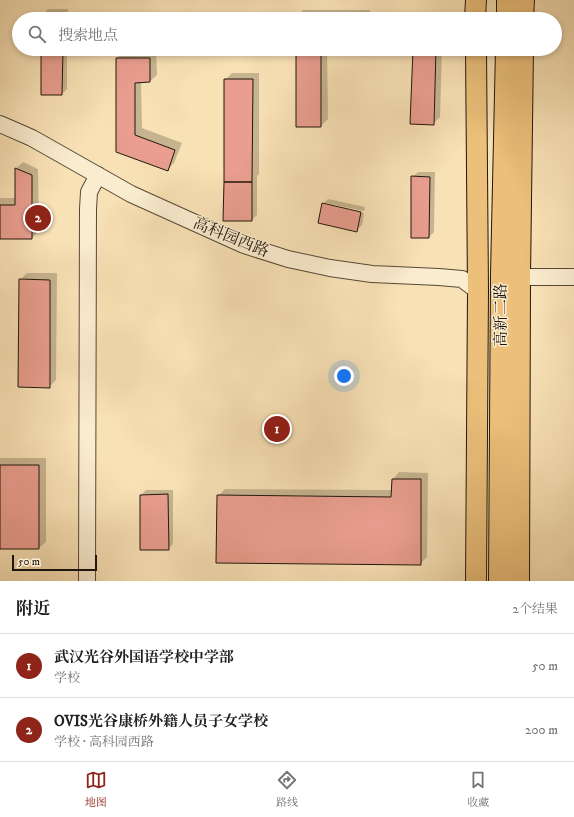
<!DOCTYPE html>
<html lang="zh">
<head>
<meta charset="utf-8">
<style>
	:root { --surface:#fff; --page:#f2f2f2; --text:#202124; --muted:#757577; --line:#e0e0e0; --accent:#8f2418 }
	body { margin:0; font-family:"IM FELL DW Pica","Noto Serif SC",serif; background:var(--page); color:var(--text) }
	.scale { position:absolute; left:12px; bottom:10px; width:85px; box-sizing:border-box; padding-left:4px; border:2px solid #20160b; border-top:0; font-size:11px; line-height:14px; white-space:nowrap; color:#20160b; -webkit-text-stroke:3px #faeccf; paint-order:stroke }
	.you { position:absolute; left:344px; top:376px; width:14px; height:14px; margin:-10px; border:3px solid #fff; border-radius:50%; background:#1a73e8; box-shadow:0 0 0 6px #1a73e833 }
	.badge { display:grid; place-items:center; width:26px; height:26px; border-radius:50%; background:var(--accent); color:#fff; font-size:13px; font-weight:700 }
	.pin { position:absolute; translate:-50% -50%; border:2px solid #fff; box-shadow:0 1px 4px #0006 }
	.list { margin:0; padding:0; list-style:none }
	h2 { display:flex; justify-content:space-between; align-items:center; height:52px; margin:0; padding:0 16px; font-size:17px }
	h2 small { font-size:13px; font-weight:400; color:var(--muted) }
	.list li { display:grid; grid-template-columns:26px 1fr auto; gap:12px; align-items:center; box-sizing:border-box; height:64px; padding:0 16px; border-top:1px solid var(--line) }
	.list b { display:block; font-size:15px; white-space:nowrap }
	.list p { margin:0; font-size:13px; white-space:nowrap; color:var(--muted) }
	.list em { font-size:13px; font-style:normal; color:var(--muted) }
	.icon { flex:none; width:22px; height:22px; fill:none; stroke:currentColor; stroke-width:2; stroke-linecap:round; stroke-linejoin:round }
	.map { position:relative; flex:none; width:574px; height:581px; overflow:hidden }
	.search { position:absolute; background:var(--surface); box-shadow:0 2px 6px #0003; left:12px; right:12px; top:12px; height:44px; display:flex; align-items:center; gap:10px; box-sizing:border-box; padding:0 14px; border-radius:22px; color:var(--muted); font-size:15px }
	.sheet { height:180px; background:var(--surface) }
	nav { display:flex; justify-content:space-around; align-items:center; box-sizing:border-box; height:56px; border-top:1px solid var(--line); background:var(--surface); font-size:11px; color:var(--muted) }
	nav a { display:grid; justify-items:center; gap:2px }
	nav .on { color:var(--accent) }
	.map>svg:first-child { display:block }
	.shadow { fill:#0003 }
	.building { fill:#e99e8f; stroke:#20160b }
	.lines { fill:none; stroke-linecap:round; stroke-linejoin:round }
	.minor-casing { stroke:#564936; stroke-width:18 }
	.major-casing { stroke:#20160b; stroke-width:22 }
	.minor { stroke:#faeccf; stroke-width:16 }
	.major { stroke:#ecc07a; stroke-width:20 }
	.labels { text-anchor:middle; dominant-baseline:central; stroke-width:3; stroke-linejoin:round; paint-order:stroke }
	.street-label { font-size:16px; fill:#20160b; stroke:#faeccf }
</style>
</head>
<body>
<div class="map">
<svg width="574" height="581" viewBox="0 0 574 581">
	<rect width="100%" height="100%" fill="#f8e1b5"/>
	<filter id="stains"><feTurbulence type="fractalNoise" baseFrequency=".005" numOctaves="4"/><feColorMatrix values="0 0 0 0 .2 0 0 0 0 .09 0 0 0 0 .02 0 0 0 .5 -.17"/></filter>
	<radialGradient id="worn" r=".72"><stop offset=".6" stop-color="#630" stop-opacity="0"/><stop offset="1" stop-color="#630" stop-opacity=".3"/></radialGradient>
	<!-- shadow -->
	<path class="shadow" d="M48 9H68L67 19H43V14Z
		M303 10H370V19H297V17Z
		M42 49H67V89L62 94Z
		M224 49H257L254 54Z
		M297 49H327L328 119 321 126Z
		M414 49H442L440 117 433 124Z
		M123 51H156L157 75 150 81H141L142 128 182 143 174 163 167 170 117 152V58Z
		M232 73H259V174L257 176V215L252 220 225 80Z
		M23 162 38 169 39 231 32 238H0V198H16V168Z
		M418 172H435L434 232 429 237 412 177Z
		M328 199 365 207 364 211 325 203V205L364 213 362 225 356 231 323 204Z
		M27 273H57L56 380 49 387 20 280Z
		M0 458H46V542L39 548H0Z
		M399 472 428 473 427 557 420 564 218 496 225 489 393 490V479Z
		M146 490H173V544L168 549 141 495Z"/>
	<!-- building -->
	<path class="building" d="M42 14H63V19H42Z
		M363 16V19H296V17Z
		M41 49H63L62 95H41Z
		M223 49H254V55L223 54Z
		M296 49H321V127H296Z
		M413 49H436L434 125 410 124Z
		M116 58H150V82L135 83V135L175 150 168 171 116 152Z
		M224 79H253L252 182H224Z
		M15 168 32 175V239H0V205H15Z
		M411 176 430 177 429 238H411Z
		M224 182H252V221H223Z
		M322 203 361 212 357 232 318 223Z
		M19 279 50 280V388L18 387Z
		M0 465H39V549H0Z
		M392 479H421V565L216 563 217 495 391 497Z
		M168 494 169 550H140V495Z"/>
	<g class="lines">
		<defs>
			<path id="minor" d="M0 124 32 138 131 194 244 245 288 259 330 268 372 274 439 277 462 279 478 291
				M520 277H574
				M87 581 88 209 89 192 98 175"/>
			<path id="major" d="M475 19 476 0
				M507 19V0
				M523 19 524 0
				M476 49 478 291 476 581
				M499 581 501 274 506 49
				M519 581 520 277 523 49"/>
		</defs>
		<!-- minor casing -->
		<use href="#minor" class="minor-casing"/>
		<!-- major casing -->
		<use href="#major" class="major-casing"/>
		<!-- minor -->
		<use href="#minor" class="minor"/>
		<!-- major -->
		<use href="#major" class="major"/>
	</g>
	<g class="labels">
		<!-- street labels -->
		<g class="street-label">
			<text transform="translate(231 237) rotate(22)">高科园西路</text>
			<text transform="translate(501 315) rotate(-90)">高新二路</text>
		</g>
	</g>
	<rect width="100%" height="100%" filter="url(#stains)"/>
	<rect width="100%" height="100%" fill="url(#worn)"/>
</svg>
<div class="scale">50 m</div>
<div class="you"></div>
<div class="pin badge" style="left:277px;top:429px">1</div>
<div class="pin badge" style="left:38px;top:218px">2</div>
<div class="search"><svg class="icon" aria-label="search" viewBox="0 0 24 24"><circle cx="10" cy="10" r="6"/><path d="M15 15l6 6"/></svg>搜索地点</div>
</div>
<section class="sheet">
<h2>附近<small>2个结果</small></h2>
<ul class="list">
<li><span class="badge">1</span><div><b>武汉光谷外国语学校中学部</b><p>学校</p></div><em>50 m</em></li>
<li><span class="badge">2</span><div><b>OVIS光谷康桥外籍人员子女学校</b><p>学校 · 高科园西路</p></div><em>200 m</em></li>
</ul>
</section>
<nav>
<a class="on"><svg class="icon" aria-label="map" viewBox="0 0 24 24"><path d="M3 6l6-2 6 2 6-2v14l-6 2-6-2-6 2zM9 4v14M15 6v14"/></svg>地图</a>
<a><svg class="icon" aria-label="directions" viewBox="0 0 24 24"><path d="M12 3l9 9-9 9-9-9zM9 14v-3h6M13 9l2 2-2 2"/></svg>路线</a>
<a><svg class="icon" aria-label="saved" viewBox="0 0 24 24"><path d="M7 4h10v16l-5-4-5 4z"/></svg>收藏</a>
</nav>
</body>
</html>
